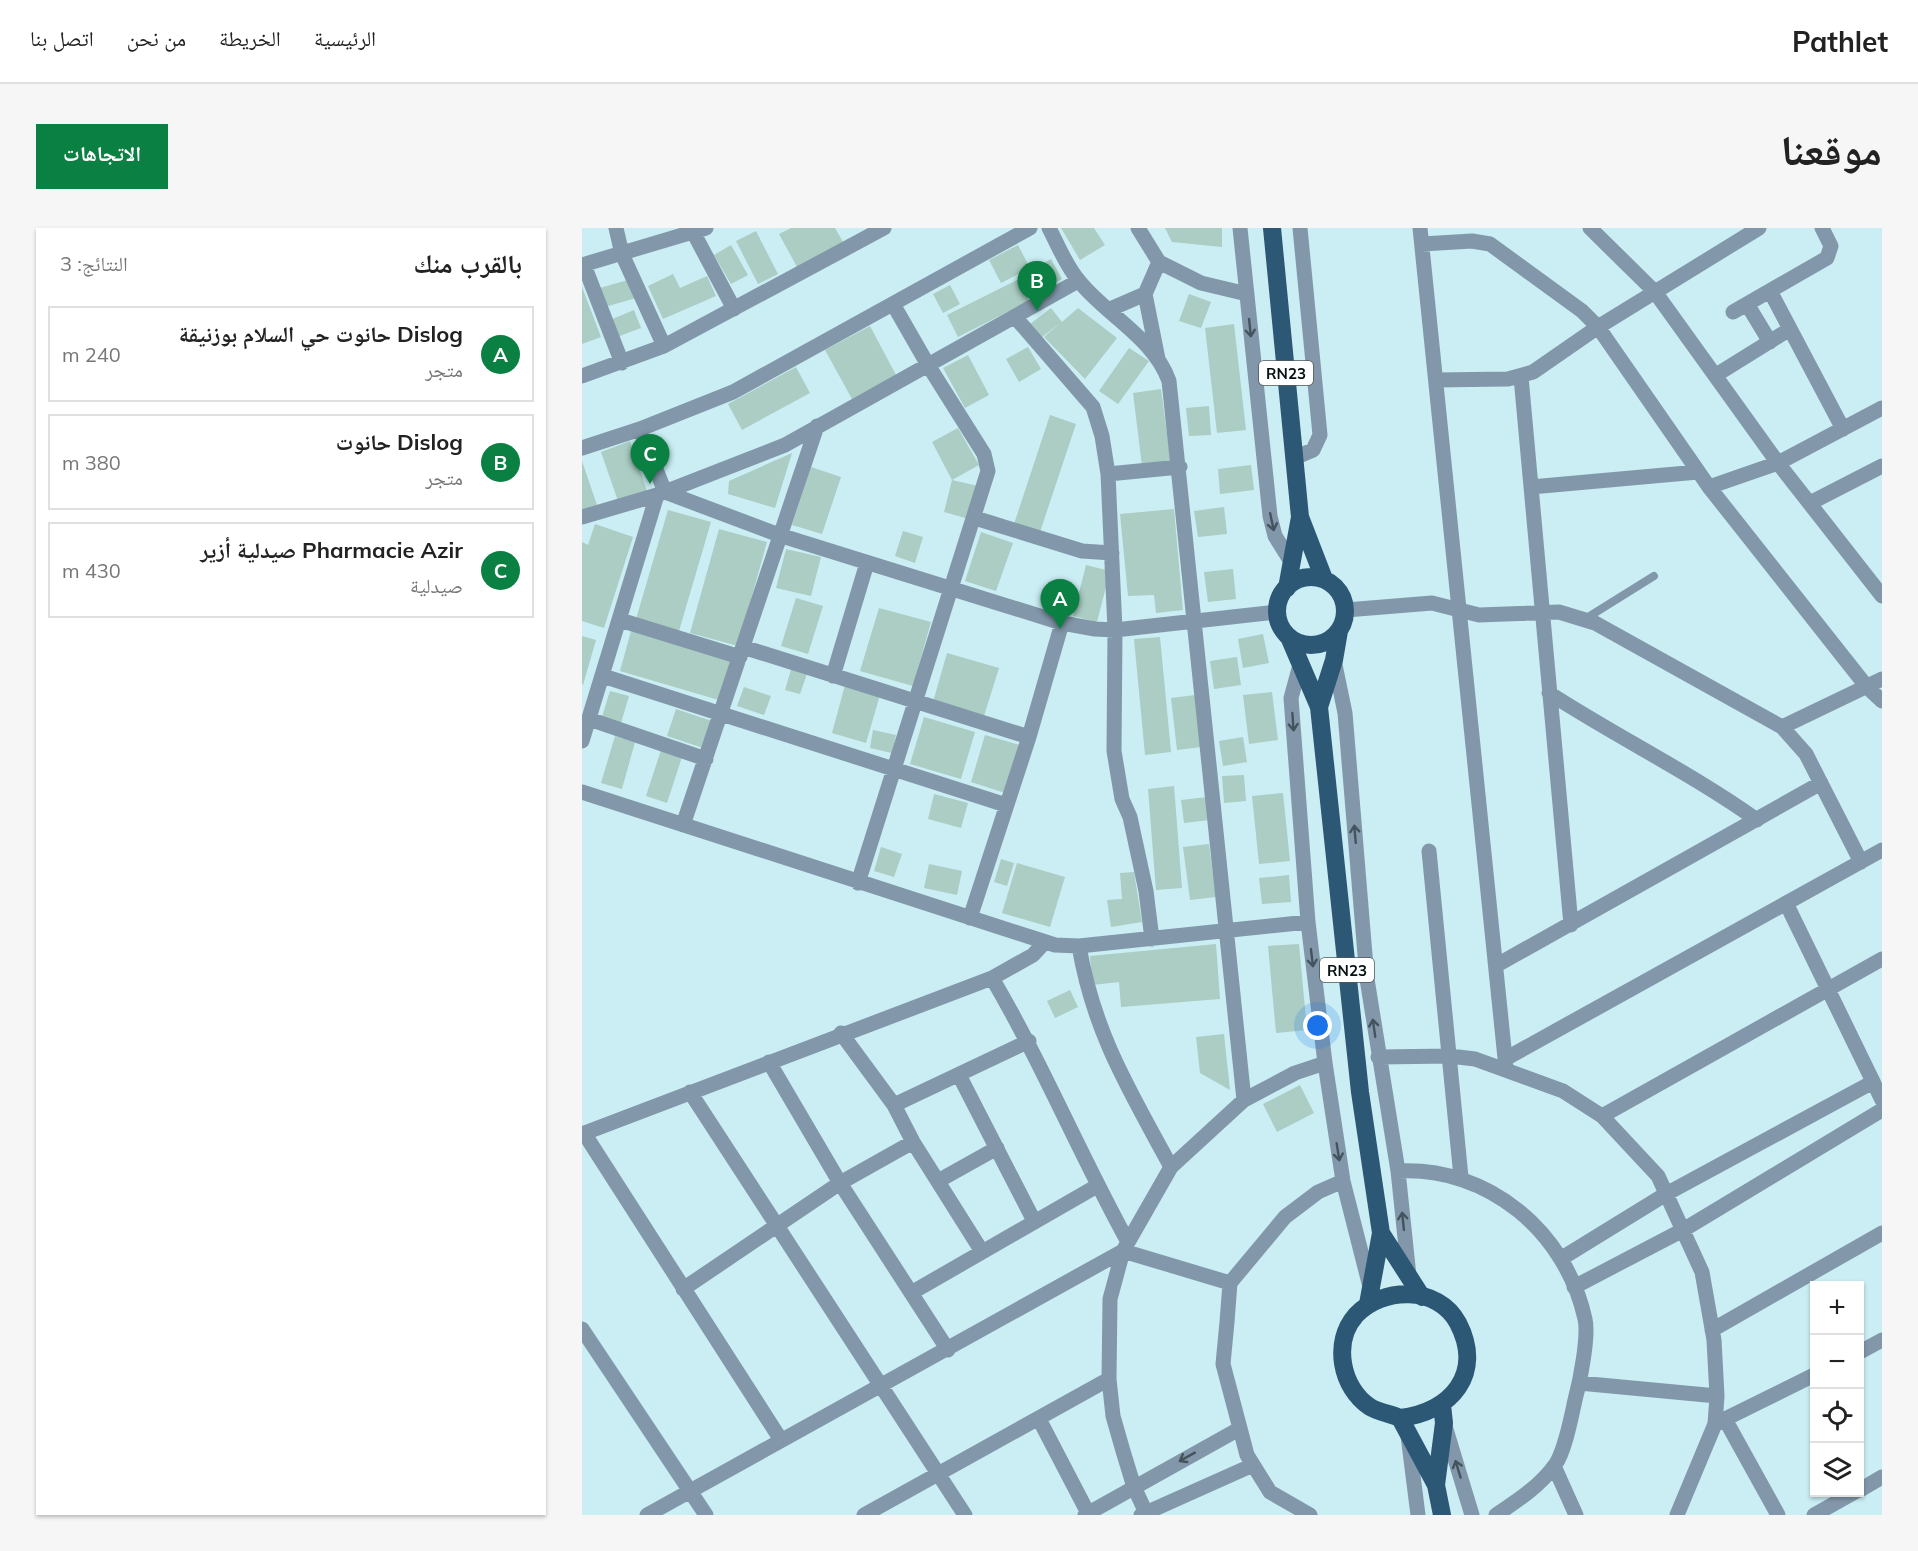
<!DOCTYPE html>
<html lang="ar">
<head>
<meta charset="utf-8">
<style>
	:root { --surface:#fff; --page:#f6f6f6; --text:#222; --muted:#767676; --line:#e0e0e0; --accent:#0b8043 }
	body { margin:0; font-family:Mulish,"Noto Naskh Arabic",sans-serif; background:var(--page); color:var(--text); direction:rtl }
	.controls { position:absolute; right:18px; bottom:18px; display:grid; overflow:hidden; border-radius:0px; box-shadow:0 2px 4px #0004 }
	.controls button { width:54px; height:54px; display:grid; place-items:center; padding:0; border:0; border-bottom:2px solid var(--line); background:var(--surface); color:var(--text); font:30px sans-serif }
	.you { position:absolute; left:736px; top:798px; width:21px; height:21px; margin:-15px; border:4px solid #fff; border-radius:50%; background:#1a73e8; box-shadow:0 0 0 9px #1a73e833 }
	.badge { display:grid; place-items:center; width:39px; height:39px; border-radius:50%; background:var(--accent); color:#fff; font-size:20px; font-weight:700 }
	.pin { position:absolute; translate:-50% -50px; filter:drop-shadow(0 2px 3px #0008) }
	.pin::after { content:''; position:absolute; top:32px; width:21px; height:18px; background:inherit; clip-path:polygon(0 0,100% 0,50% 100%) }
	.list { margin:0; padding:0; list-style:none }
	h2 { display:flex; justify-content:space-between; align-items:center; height:78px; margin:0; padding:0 24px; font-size:26px }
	h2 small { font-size:20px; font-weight:400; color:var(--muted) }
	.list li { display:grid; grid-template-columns:39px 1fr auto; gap:18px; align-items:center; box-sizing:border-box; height:96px; margin:0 12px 12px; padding:0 12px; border:2px solid var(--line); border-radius:0px }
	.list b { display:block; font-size:22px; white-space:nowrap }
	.list p { margin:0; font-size:20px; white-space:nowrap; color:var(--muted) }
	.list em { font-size:20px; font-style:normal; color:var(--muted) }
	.icon { flex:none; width:33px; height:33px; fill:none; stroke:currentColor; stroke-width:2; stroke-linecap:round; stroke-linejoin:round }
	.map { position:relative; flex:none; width:1300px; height:1287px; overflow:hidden; direction:ltr; border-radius:0px }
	header { display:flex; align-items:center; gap:36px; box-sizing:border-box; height:84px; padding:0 30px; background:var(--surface); border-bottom:2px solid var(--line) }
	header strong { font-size:28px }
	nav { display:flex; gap:33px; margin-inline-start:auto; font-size:21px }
	.intro { display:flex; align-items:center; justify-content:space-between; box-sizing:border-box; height:144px; padding:0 36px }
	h1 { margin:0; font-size:42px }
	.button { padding:15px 27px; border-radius:0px; background:var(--accent); color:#fff; font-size:21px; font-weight:700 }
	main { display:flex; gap:36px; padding:0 36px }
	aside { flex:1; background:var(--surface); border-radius:0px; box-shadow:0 2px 4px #0004 }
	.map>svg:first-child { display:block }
	.building { fill:#abcdc4 }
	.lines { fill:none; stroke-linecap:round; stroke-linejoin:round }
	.lane { stroke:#8298aa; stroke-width:8 }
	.street { stroke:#8298aa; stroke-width:15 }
	.primary { stroke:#2c5876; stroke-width:18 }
	.oneway { stroke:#44545e }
	.labels { text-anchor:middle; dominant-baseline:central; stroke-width:4.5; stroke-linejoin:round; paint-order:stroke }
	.shield { fill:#fff; stroke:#50585a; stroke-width:1.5 }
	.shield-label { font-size:15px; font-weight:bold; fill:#051113 }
</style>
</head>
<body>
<header>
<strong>Pathlet</strong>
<nav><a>الرئيسية</a><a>الخريطة</a><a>من نحن</a><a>اتصل بنا</a></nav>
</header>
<div class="intro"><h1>موقعنا</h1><a class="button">الاتجاهات</a></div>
<main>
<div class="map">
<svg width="1300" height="1287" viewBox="0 0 1300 1287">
	<rect width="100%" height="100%" fill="#caeef4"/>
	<!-- building -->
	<path class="building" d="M209 0H253L261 14 215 39 197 6Z
		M479 0H512L523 17 498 32Z
		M583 0H640V19L590 14Z
		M174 3 196 46 176 56 154 13Z
		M149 17 166 47 149 56 132 27Z
		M436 17 448 40 419 55 407 32Z
		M469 31 480 51 459 63 448 43Z
		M91 46 98 60 125 48 134 68 81 91 66 58Z
		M49 51 54 70 23 79 18 60Z
		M437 51 447 73 376 109 365 87Z
		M368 57 378 76 361 85 351 66Z
		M0 59 19 109 0 116Z
		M607 66 629 74 619 100 597 93Z
		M469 80 480 94 496 80 535 110 503 151 462 109 478 95 459 110 448 96Z
		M52 82 59 100 35 109 28 92Z
		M652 96 664 202 635 205 623 100Z
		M288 98 314 147 270 171 243 122Z
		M446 119 459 141 437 154 424 131Z
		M547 120 567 133 536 176 517 163Z
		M386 127 407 167 383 180 361 140Z
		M214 139 228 165 160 202 146 176Z
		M579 161 589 235 560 238 551 165Z
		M627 178 629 207 607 208 604 180Z
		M468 187 494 196 458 304 432 296Z
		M376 200 397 237 370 252 350 214Z
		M48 213 65 263 36 273 19 224Z
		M210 225 193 280 146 266 147 253Z
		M0 233 15 277 0 282Z
		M669 237 672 262 638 266 636 241Z
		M229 239 259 249 240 306 210 297Z
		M370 252 396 258 387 291 362 284Z
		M642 279 645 306 616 309 612 283Z
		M592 281 601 382 574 385 572 367 546 368 538 286Z
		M86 282 129 294 97 403 54 391Z
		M13 296 51 309 22 400 0 393V314L6 317Z
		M137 301 185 314 156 418 108 405Z
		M321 303 341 309 333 335 313 328Z
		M399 304 431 315 414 363 383 353Z
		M204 321 239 329 229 368 194 360Z
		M504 337 528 343 515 394 491 388Z
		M651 341 654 371 626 374 622 344Z
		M214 370 241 378 226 426 199 418Z
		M297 380 349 394 331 458 278 443Z
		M49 403 152 433 140 473 38 443Z
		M681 406 687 435 661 440 656 411Z
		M0 408 14 412 1 457 0 456Z
		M578 409 589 524 563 527 552 411Z
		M365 425 417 440 402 488 351 474Z
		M655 429 659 457 632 461 628 433Z
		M210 438 226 443 218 466 203 462Z
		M263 457 298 467 284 515 250 505Z
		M162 459 189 468 182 487 155 478Z
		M28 463 47 468 39 495 20 489Z
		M690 464 696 512 667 516 661 467Z
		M613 467 619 519 595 522 589 470Z
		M94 481 133 494 124 521 85 508Z
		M342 489 393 504 379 551 328 536Z
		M291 502 314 507 310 525 288 520Z
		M403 507 438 517 423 565 389 554Z
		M33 508 53 514 40 561 19 555Z
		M661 509 665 534 641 538 637 513Z
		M79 522 100 529 85 575 64 568Z
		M662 547 664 573 642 575 640 548Z
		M592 558 600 660 574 662 566 561Z
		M701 565 708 633 677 636 670 568Z
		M352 566 386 575 379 600 346 591Z
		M625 569 628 592 602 595 599 572Z
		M627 616 634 669 608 672 601 619Z
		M299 619 320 626 312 649 292 643Z
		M419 631 432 635 425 658 412 654Z
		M435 635 483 649 468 699 420 685Z
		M347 636 380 643 375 667 342 660Z
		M552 644 560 694 529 699 525 672 540 671 538 645Z
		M707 647 709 674 680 676 677 650Z
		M634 716 638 771 539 779 537 754 510 757 508 728Z
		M717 716 725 802 694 805 686 718Z
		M488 762 496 779 473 790 465 773Z
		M642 806 648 862 618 845 614 809Z
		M718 857 732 885 695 904 681 876Z"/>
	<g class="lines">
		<!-- lane -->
		<path class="lane" d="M1003 391 1072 348"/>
		<!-- street -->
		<path class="street" d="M34 0 40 26 82 118
			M109 0 152 81
			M467 0C476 17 484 38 497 53 524 87 572 110 587 153L662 872
			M556 0 577 34 619 55 665 66
			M658 0 688 288 693 308 708 332
			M838 0 924 840
			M1008 0 1073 64 1196 235 1300 368
			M840 16 890 13 908 16 1000 83 1016 99 1127 259 1285 459 1300 473
			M0 37 124 0
			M2 37 40 135
			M1188 63 1261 201
			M1165 76 1188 114
			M526 82 563 66
			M1151 84 1245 30 1249 18 1240 0
			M433 89 511 179 520 208 526 246 533 402 532 523 540 571 548 589 564 663 570 711
			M576 131 563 66 577 34
			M1134 147 1208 101
			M0 148 82 118 302 0
			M939 149 989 697
			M854 152 926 151 951 144 1016 99 1177 0
			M58 201 83 264 197 307 480 395 513 401 533 402 695 384
			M0 220 58 201 151 164 448 0
			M712 230 731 222 738 207 718 0
			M526 246 598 239
			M949 259 1116 244
			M1127 259 1196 235 1300 180
			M1228 275 1300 238
			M0 289 75 267 203 217 496 53
			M393 290 500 323 530 325
			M764 382 850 375 897 387 977 384 1013 395 1200 499 1224 526 1279 634
			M38 392 158 429
			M161 419 447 509
			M752 432 763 485 785 751 816 943 827 1048
			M718 437 709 470 726 694 743 835 761 953 788 1059
			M21 448 424 577
			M251 448 285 335
			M967 465C1035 509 1109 545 1175 592
			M7 491 124 531
			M1200 499 1300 451
			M0 513 75 267
			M0 564 473 717 497 718 726 694
			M101 597 235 198
			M847 623 879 949
			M276 655 406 243 402 226 346 137 311 76
			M1204 675 1300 872
			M388 690 447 509 480 395
			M497 718C512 806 548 863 589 939
			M915 737 1239 555
			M410 750C460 835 498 927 546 1014
			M259 805 312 877 331 914 399 1022
			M796 829 868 828 893 831 981 863 1020 888 1076 948 1120 1044 1132 1112 1135 1168 1133 1196 1095 1287
			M923 831 1300 622
			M187 834 258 955 366 1122
			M377 847 452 993
			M108 864 383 1287
			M312 877 447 813
			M1020 888 1300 731
			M2 905 199 1212
			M0 906 410 750 451 727 462 715
			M816 943C906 938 984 1004 1003 1091 1007 1108 998 1153 993 1172 989 1190 983 1223 973 1237 958 1258 935 1273 914 1287
			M356 953 415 920
			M980 1030 1084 966 1291 854
			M992 1059 1101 1002 1300 882
			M101 1061 258 955 331 914
			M329 1065 515 958
			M0 1101 124 1287
			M1130 1102 1300 1005
			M1278 1124 1300 1112
			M997 1155 1135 1168
			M457 1191 506 1285
			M1144 1193 1196 1287
			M1133 1196 1232 1147
			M863 1198 890 1287
			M826 1208 836 1287
			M972 1238 994 1287
			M1278 1262 1300 1249
			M65 1287 541 1023 648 1055
			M282 1287 527 1151
			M503 1287 657 1201
			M559 1287 671 1237
			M565 1287 552 1259 541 1223 531 1188 527 1151 528 1071 541 1023 589 939 662 872 713 845 743 835
			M728 1287 688 1264 665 1227 641 1136 645 1094 648 1055 703 989 736 964 761 953
			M1232 1287 1273 1264"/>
		<!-- primary -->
		<path class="primary" d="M690 0 718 289 742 351
			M695 383a34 34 0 1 1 68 0a34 34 0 1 1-68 0Z
			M705 360 718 289
			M707 409 737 479 778 864 799 1005 786 1076
			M737 479 752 432 757 403
			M799 1005 840 1069
			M818 1190C870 1184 902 1145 876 1095 856 1057 800 1059 774 1087 750 1114 759 1160 788 1179 796 1184 809 1186 818 1190L854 1257 860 1287
			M854 1257 862 1195 860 1177"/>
	</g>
	<!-- one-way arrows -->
	<defs><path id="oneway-shaft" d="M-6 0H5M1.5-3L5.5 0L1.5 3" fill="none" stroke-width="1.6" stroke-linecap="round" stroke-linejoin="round" transform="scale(1.5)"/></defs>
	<g class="oneway">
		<use href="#oneway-shaft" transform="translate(668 100) rotate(84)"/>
		<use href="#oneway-shaft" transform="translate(690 294) rotate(78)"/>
		<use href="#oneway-shaft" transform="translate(711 494) rotate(86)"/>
		<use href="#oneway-shaft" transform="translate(773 606) rotate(-95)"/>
		<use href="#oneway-shaft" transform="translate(730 730) rotate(83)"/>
		<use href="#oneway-shaft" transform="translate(792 800) rotate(-98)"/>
		<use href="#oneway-shaft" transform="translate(756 924) rotate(81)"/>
		<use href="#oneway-shaft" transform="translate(821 993) rotate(-96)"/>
		<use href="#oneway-shaft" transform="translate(605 1229) rotate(151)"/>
		<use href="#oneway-shaft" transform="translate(876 1241) rotate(-107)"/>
	</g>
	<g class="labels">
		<!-- shield labels -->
		<g class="shield">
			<rect x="677" y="133" width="54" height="24" rx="4.5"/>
			<rect x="738" y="730" width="54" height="24" rx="4.5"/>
		</g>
		<g class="shield-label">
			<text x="704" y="145">RN23</text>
			<text x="765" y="742">RN23</text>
		</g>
	</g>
</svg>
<div class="controls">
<button>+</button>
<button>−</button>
<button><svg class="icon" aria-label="locate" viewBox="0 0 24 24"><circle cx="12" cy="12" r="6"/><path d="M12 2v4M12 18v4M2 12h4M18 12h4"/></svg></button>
<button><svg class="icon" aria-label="layers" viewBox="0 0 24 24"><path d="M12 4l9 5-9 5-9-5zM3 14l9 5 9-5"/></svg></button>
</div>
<div class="you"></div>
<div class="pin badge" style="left:478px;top:401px">A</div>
<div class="pin badge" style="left:455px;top:83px">B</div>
<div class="pin badge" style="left:68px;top:256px">C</div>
</div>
<aside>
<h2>بالقرب منك<small>النتائج: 3</small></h2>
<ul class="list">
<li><span class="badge">A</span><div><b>Dislog حانوت حي السلام بوزنيقة</b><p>متجر</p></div><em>240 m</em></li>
<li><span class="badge">B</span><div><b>Dislog حانوت</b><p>متجر</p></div><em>380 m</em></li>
<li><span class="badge">C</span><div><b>Pharmacie Azir صيدلية أزير</b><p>صيدلية</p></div><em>430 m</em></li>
</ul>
</aside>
</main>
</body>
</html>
